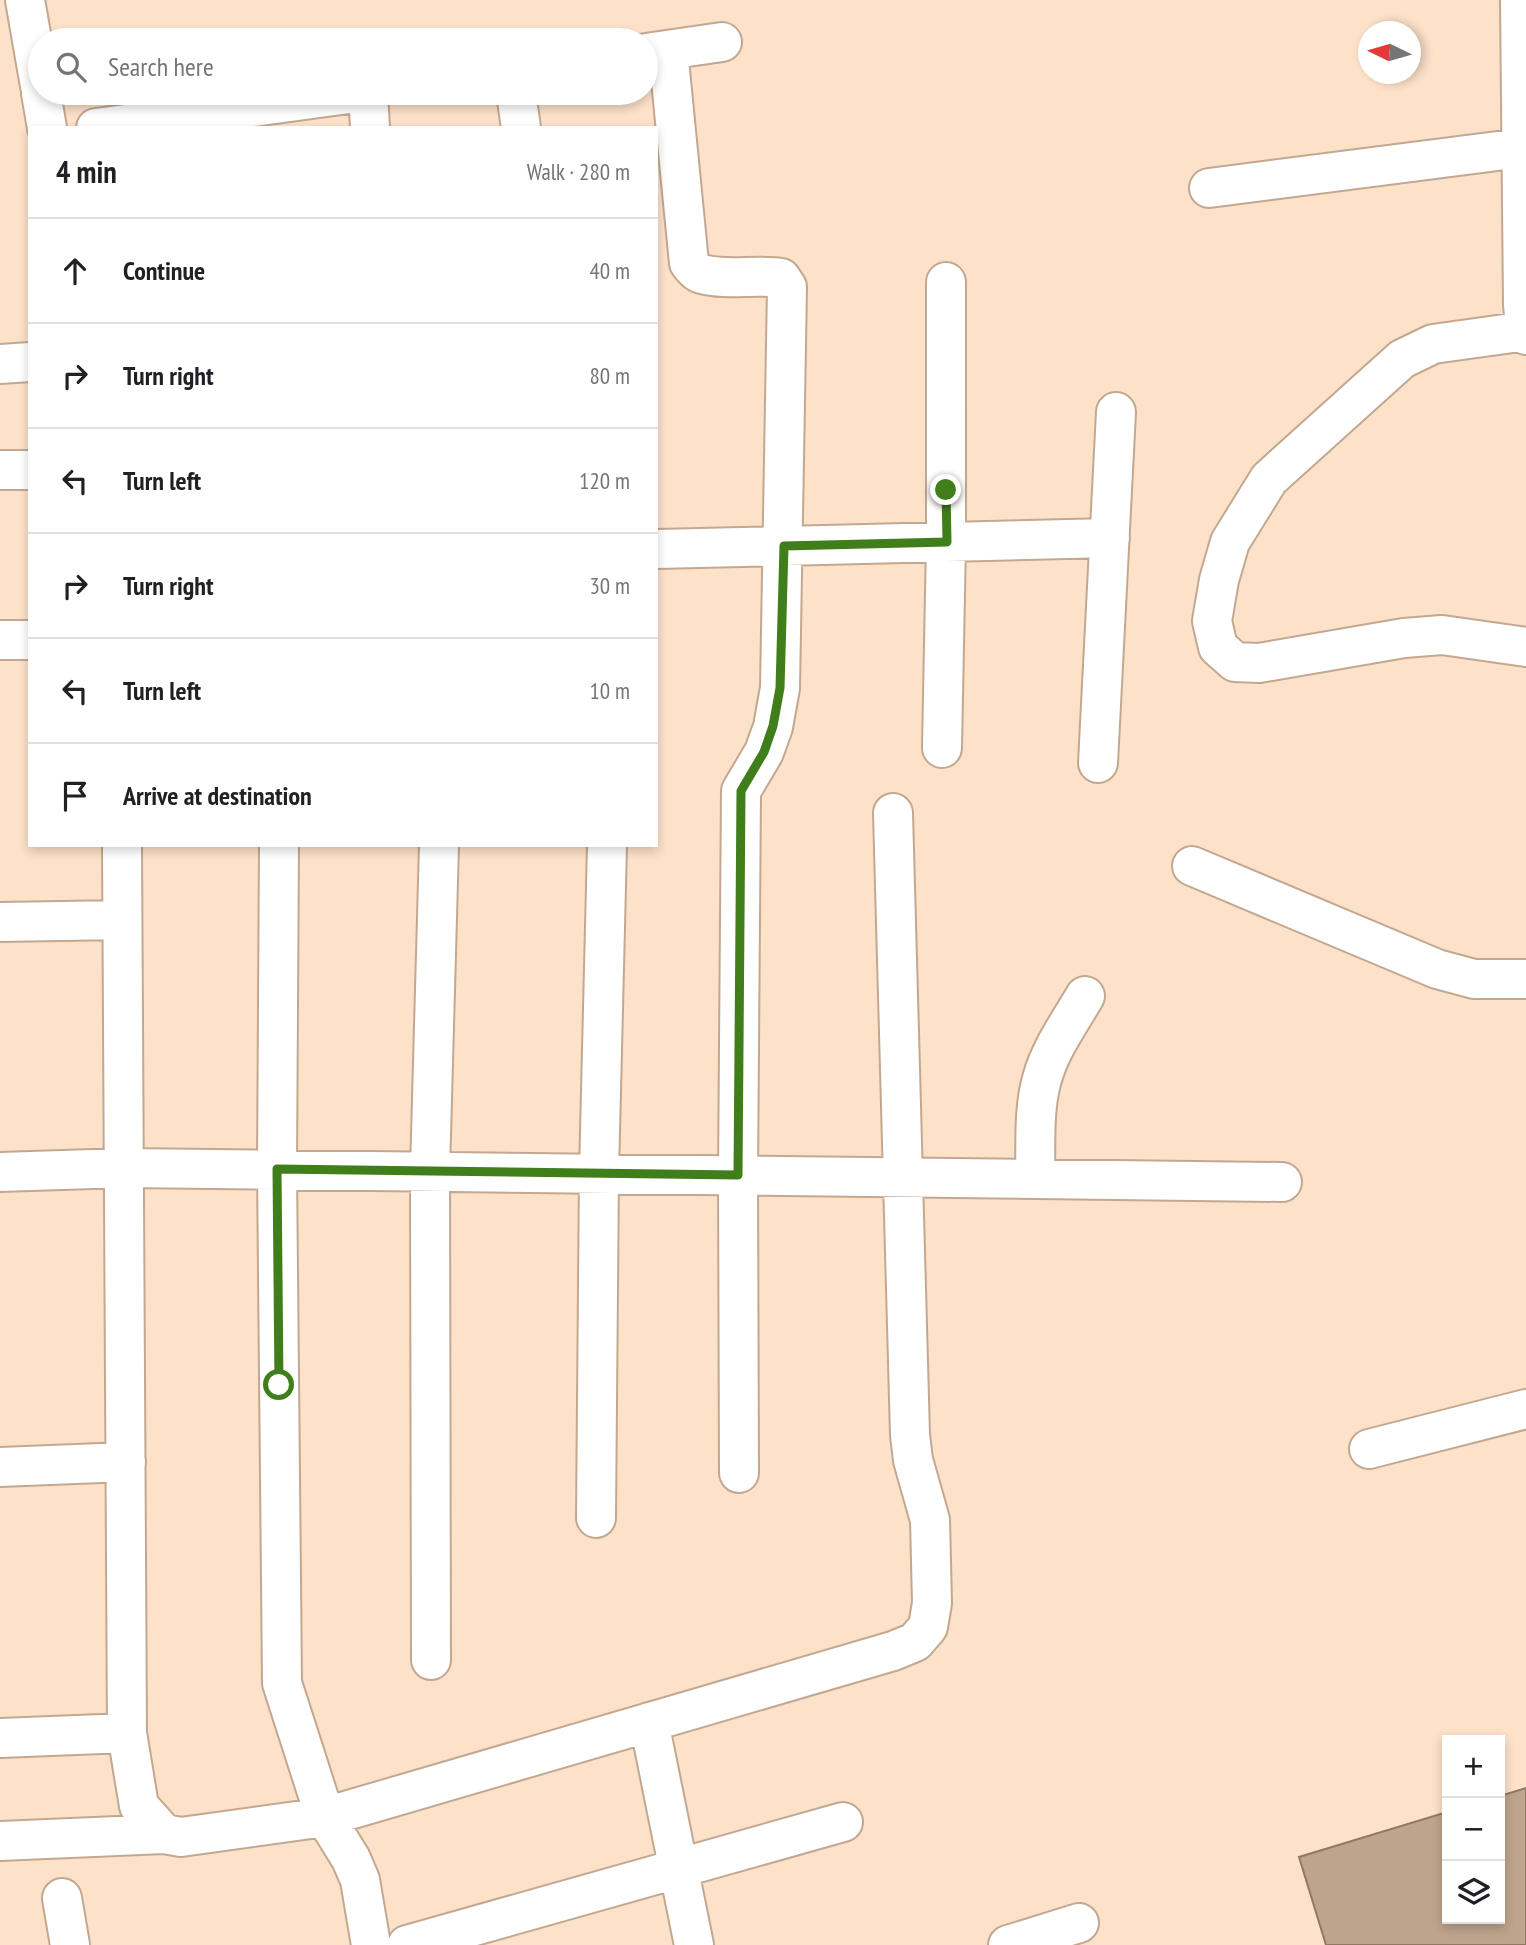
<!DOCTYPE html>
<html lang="en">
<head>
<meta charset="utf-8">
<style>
	:root { --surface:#fff; --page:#f2f2f2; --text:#202124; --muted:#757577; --line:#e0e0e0 }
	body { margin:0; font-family:"PT Sans Narrow",sans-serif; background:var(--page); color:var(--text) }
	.controls { position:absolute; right:21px; bottom:21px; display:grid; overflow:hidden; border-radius:0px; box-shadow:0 4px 10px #0003 }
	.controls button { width:63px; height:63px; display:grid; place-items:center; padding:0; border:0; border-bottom:2px solid var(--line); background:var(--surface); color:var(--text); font:35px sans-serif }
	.compass { position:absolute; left:1358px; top:21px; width:63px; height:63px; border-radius:50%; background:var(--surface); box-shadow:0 4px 10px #0003; rotate:275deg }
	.stop { position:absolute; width:21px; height:21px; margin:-16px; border:5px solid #407e1b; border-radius:50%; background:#fff }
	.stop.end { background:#407e1b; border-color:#fff; box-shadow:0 2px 7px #0008 }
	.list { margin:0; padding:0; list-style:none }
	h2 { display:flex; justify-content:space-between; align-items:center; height:91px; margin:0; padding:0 28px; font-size:30px }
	h2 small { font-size:23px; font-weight:400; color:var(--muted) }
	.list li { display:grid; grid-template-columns:46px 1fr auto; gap:21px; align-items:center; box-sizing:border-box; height:105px; padding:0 28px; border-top:2px solid var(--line) }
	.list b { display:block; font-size:26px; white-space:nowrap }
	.list em { font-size:23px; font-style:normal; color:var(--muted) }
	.icon { flex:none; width:38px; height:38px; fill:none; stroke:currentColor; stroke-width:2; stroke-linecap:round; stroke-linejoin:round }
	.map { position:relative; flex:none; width:1526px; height:1945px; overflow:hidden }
	.search { position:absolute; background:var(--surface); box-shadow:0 4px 10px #0003; left:28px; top:28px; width:630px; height:77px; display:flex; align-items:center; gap:18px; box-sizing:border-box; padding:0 24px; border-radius:38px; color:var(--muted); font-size:26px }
	.panel { position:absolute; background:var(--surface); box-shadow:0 4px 10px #0003; left:28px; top:126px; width:630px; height:721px; border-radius:0px }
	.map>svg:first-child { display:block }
	.building { fill:#bea48d; stroke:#917862; stroke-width:2 }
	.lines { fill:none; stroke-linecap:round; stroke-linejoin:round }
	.minor-casing { stroke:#c3a891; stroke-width:42 }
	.minor { stroke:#fff; stroke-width:38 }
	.route { stroke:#407e1b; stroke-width:9 }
</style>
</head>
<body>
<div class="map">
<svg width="1526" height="1945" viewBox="0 0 1526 1945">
	<rect width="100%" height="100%" fill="#fde1c9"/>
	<!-- building -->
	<path class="building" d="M1526 1788V1945H1326L1299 1857 1447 1812V1919H1500V1796Z"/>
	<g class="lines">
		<defs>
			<path id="minor" d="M25 0 40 86
				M1520 0 1523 305 1526 335
				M668 50 689 263C693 268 696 272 702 274 727 281 755 274 781 278L787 287 780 688 773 727 764 752 741 791 738 1175 739 1473
				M646 53 722 42
				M41 93 47 128
				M368 93 370 128
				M516 93 521 128
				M96 128 356 93
				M1209 188 1521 148
				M1526 331 1433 344 1402 359 1269 479 1230 542 1219 580 1212 621 1218 647 1235 662 1259 663 1404 638 1442 635 1526 647
				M0 364 30 362
				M0 470H30
				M656 549 1110 538
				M0 640H30
				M942 748 946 542V282
				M1098 763 1116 412
				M122 845 127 1733 139 1806 164 1834 181 1837 325 1817 893 1651 915 1642 928 1627 932 1603 930 1520 913 1460 910 1435 893 813
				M279 845 277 1169 282 1683 325 1817 351 1859 360 1880 371 1945
				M1192 866 1437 969 1474 979H1526
				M0 922 122 920
				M0 1172 124 1168 1282 1182
				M1035 1178C1036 1146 1033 1110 1042 1079 1050 1049 1070 1022 1085 996
				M1369 1449 1526 1409
				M0 1467 126 1462
				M596 1518 599 1173 607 845
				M431 1660 430 1171 439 845
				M649 1722 694 1945
				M0 1738 127 1733
				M0 1841 164 1834
				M62 1898 70 1945
				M407 1945 843 1822
				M1008 1945 1079 1923"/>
		</defs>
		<!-- minor casing -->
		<use href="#minor" class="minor-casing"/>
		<!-- minor -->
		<use href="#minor" class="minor"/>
	</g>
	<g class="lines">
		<!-- route -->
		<path class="route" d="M279 1385 277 1169 738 1175 741 791 764 752 773 726 780 688 784 546 947 542 946 490"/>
	</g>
</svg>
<div class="controls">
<button>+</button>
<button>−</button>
<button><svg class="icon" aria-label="layers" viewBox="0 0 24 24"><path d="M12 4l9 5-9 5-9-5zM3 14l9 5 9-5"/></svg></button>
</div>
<svg class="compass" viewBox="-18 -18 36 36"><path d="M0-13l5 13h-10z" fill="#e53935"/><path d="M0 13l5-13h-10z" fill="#757577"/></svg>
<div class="stop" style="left:279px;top:1385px"></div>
<div class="stop end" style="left:946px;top:490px"></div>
<div class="search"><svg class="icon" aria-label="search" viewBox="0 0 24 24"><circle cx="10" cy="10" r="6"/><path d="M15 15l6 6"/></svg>Search here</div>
<section class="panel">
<h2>4 min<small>Walk · 280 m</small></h2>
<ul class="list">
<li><svg class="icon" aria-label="ahead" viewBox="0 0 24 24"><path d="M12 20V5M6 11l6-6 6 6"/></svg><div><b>Continue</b></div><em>40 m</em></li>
<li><svg class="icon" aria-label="right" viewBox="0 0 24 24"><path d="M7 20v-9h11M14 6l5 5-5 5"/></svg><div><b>Turn right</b></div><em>80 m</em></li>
<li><svg class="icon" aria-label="left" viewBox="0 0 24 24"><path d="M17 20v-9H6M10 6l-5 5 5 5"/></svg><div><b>Turn left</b></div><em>120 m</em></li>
<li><svg class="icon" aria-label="right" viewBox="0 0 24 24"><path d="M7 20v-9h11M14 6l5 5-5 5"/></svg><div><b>Turn right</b></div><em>30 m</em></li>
<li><svg class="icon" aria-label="left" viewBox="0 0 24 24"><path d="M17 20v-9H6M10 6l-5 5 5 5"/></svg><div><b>Turn left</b></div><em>10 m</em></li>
<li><svg class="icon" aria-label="arrive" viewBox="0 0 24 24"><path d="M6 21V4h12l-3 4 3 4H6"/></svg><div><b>Arrive at destination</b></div></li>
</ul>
</section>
</div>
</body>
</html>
